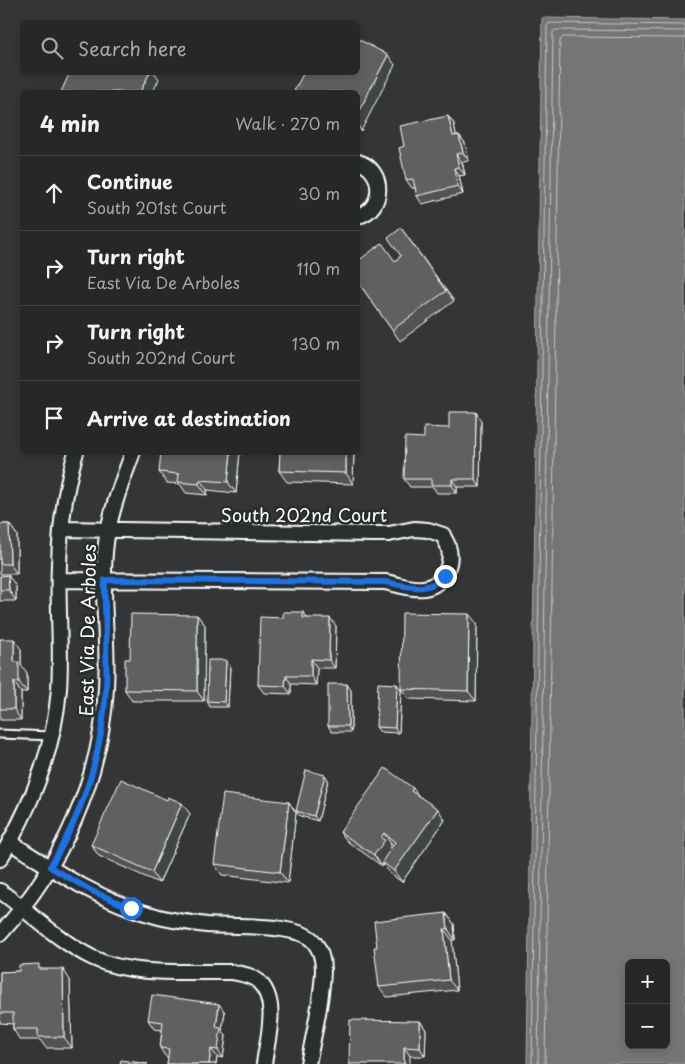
<!DOCTYPE html>
<html lang="en">
<head>
<meta charset="utf-8">
<style>
	:root { --surface:#262828; --page:#323434; --text:#f1f3f6; --muted:#a4a6a8; --line:#424445 }
	body { margin:0; font-family:"Playpen Sans",sans-serif; background:var(--page); color:var(--text) }
	.controls { position:absolute; right:15px; bottom:15px; display:grid; overflow:hidden; border-radius:8px; box-shadow:0 2px 8px #0003 }
	.controls button { width:45px; height:45px; display:grid; place-items:center; padding:0; border:0; border-bottom:1px solid var(--line); background:var(--surface); color:var(--text); font:25px sans-serif }
	.stop { position:absolute; width:15px; height:15px; margin:-11px; border:4px solid #1a73e8; border-radius:50%; background:#fff }
	.stop.end { background:#1a73e8; border-color:#fff; box-shadow:0 1px 5px #0008 }
	.list { margin:0; padding:0; list-style:none }
	h2 { display:flex; justify-content:space-between; align-items:center; height:65px; margin:0; padding:0 20px; font-size:21px }
	h2 small { font-size:16px; font-weight:400; color:var(--muted) }
	.list li { display:grid; grid-template-columns:32px 1fr auto; gap:15px; align-items:center; box-sizing:border-box; height:75px; padding:0 20px; border-top:1px solid var(--line) }
	.list b { display:block; font-size:19px; white-space:nowrap }
	.list p { margin:0; font-size:16px; white-space:nowrap; color:var(--muted) }
	.list em { font-size:16px; font-style:normal; color:var(--muted) }
	.icon { flex:none; width:28px; height:28px; fill:none; stroke:currentColor; stroke-width:2; stroke-linecap:round; stroke-linejoin:round }
	.map { position:relative; flex:none; width:685px; height:1064px; overflow:hidden }
	.search { position:absolute; background:var(--surface); box-shadow:0 2px 8px #0003; left:20px; top:20px; width:340px; height:55px; display:flex; align-items:center; gap:12px; box-sizing:border-box; padding:0 18px; border-radius:8px; color:var(--muted); font-size:19px }
	.panel { position:absolute; background:var(--surface); box-shadow:0 2px 8px #0003; left:20px; top:90px; width:340px; height:365px; border-radius:8px }
	.map>svg:first-child { display:block }
	.water { fill:#737576; stroke:#abacad; fill-rule:evenodd }
	.lines { fill:none; stroke-linecap:round; stroke-linejoin:round }
	.shore { stroke:#c7c8c8; stroke-width:1 }
	.lane-casing { stroke:#fff; stroke-width:11 }
	.street-casing { stroke:#fff; stroke-width:18 }
	.lane { stroke:#2a2d2e; stroke-width:7 }
	.street { stroke:#2a2d2e; stroke-width:14 }
	.wall { fill:#525354; stroke:#fff; fill-rule:evenodd }
	.shaded-wall { fill:#424445; stroke:#fff }
	.building { fill:#5f6162; stroke:#fff }
	.route { stroke:#1a73e8; stroke-width:6 }
	.labels { text-anchor:middle; dominant-baseline:central; stroke-width:5; stroke-linejoin:round; paint-order:stroke }
	.street-label { font-size:18px; fill:#fff; stroke:#2a2d2e }
</style>
</head>
<body>
<div class="map">
<svg width="685" height="1064" viewBox="0 0 685 1064">
	<rect width="100%" height="100%" fill="#333536"/>
	<filter id="ink" filterUnits="userSpaceOnUse"><feTurbulence type="fractalNoise" baseFrequency=".02" numOctaves="2"/><feDisplacementMap in="SourceGraphic" scale="10" xChannelSelector="R" yChannelSelector="G"/><feConvolveMatrix kernelMatrix="1 2 1 2 8 2 1 2 1" color-interpolation-filters="sRGB"/></filter>
	<g filter="url(#ink)">
		<!-- water -->
		<path class="water" d="M542 18 685 20V1064H527ZM629 963H666V1045H629Z"/>
		<g class="lines">
			<!-- shore -->
			<path class="shore" d="M532 1064 547 26 549 23 685 25
				M538 1064 553 32 555 30 685 31
				M545 1064 560 40 563 37 685 38"/>
			<defs>
				<path id="lane" d="M0 734 52 736"/>
				<path id="street" d="M358 162C386 170 384 210 358 216
					M59 580 385 582C397 584 412 590 424 588 443 585 454 564 448 546 447 542 444 539 443 535L428 530 414 529 389 534H373L61 529
					M10 842C56 872 104 903 159 917 175 921 191 923 207 925 231 927 300 923 314 942 320 949 323 960 323 970 322 1001 314 1033 308 1064
					M0 859C31 807 54 751 59 689 62 648 57 606 59 564 60 526 65 489 76 452
					M0 891C31 913 58 941 93 958 132 977 189 971 232 972 241 974 251 975 258 981 280 1001 267 1039 264 1064
					M0 934C62 866 101 780 106 688 109 640 100 591 106 543 110 512 122 482 133 452"/>
			</defs>
			<!-- lane casing -->
			<use href="#lane" class="lane-casing"/>
			<!-- street casing -->
			<use href="#street" class="street-casing"/>
			<!-- lane -->
			<use href="#lane" class="lane"/>
			<!-- street -->
			<use href="#street" class="street"/>
		</g>
		<!-- wall -->
		<path class="wall" d="M448 116 454 124 456 135H459L465 143 469 161 462 162 465 175 459 176 463 194 422 204 417 196 415 188H412L406 180 404 146Z
			M401 228 454 301 400 341 358 282 395 261 401 256Z
			M481 421 480 487H457V493H437L433 487H410L404 479 424 438 449 428Z
			M240 452 236 493 207 490V495L186 493 180 484 167 483 159 472Z
			M280 452H354L353 484 287 482 279 471Z
			M0 524H9L17 535V574H0Z
			M0 576 16 586V601H0Z
			M303 612 307 618 336 626 335 668H317L316 685 291 684V694L264 693 258 685 283 618Z
			M197 615 205 625 204 701H132L125 690 130 659Z
			M477 624 476 701 409 699 401 689Z
			M0 639 21 649V665L27 673V692L21 693V720H0Z
			M230 666 228 707H210L207 701Z
			M351 690V732H332L328 726Z
			M401 690 399 733 380 732 376 727Z
			M325 775 328 780 318 821 300 816 296 811Z
			M419 796 445 820 402 882 389 873 383 864 382 866 348 842 340 832ZM391 844 393 846 391 849 389 847Z
			M167 800 190 814 159 883 99 856 91 845Z
			M289 802 296 813 288 883 222 875 214 864Z
			M446 913 454 924 455 940H452L457 990 387 997 379 987 377 947Z
			M42 969 70 980 72 1048H46L40 1040H20L13 1029V1024L0 1023V972L19 971Z
			M225 1012 222 1030 226 1036 223 1058 217 1057 216 1064H167L168 1057 165 1056 160 1048 162 1030 154 1029 148 1020Z
			M420 1021 426 1030 425 1056H410L349 1064Z"/>
		<!-- shaded-wall -->
		<path class="shaded-wall" d="M388 55 395 65 361 131 358 125V113Z
			M150 72H154L159 79 153 92H140Z
			M448 116 454 124 458 144 453 136Z
			M459 135 465 143 469 161 463 153Z
			M456 154 462 162 465 175 459 167Z
			M454 168 459 176 463 194 458 186Z
			M476 412 481 421 480 487 475 479Z
			M231 452H240L236 493 228 482Z
			M346 452H354L353 484 346 473Z
			M452 479 457 487V493L452 485Z
			M200 480 207 490V495L199 484Z
			M9 524 17 535V574L10 564Z
			M8 575 16 586V601L9 590Z
			M469 614 477 624 476 701 468 691Z
			M197 615 205 625 204 701 197 691Z
			M330 618 336 626 335 668 329 660Z
			M14 639 21 649V665L27 673V692L19 682 14 662Z
			M311 659 317 668 316 685 311 676Z
			M226 660 230 666 228 707 224 702Z
			M286 676 291 684V694L285 686Z
			M14 682 21 693V720L14 709Z
			M347 684 351 690V732L348 726Z
			M397 684 401 690 399 733 395 728Z
			M325 775 328 780 318 821 314 816Z
			M413 788 420 798 411 791Z
			M289 802 296 813 288 883 280 872Z
			M182 803 190 814 159 883 152 872Z
			M438 809 445 820 402 882 394 871Z
			M384 833 391 844 389 847 392 851 382 862 383 864 382 866 374 855 381 838Z
			M446 913 454 924 455 940 448 929Z
			M444 929 452 940 457 990 449 980Z
			M63 969 70 980 72 1048 64 1037Z
			M219 1004 225 1012 222 1030 226 1036 223 1058 218 1050 216 1027Z
			M420 1021 426 1030 425 1056 420 1048Z
			M404 1047 410 1056V1064H404Z
			M211 1049 217 1057 216 1064H209Z"/>
		<!-- building -->
		<path class="building" d="M358 39 388 55 358 113V92H297L294 91 304 72H358Z
			M70 72H150L140 92H61Z
			M448 116 453 136 459 135 463 153 456 154 459 167 454 168 458 186 417 196 413 179 406 180 399 148 404 146 400 126Z
			M401 228 446 291 392 330 358 282V261L382 243 395 261 401 256 388 238Z
			M449 412H476L475 479H452V485H431V479H404L405 437 424 438V427L449 428Z
			M161 452H231L228 482 200 480 199 484 178 482 179 474 159 472Z
			M280 452H346V473L279 471Z
			M0 524H9L10 564H0Z
			M8 575 9 590H0V576Z
			M283 612H303V618H330L329 660 311 659V676H286L285 686 258 685 260 617 283 618Z
			M402 613 469 614 468 691 401 689Z
			M131 614 197 615V691L125 690V659H130Z
			M0 639H14V662H19V682H14V709H0Z
			M208 660H226L224 702 207 701Z
			M378 683 397 684 395 728 376 727Z
			M328 684H347L348 726H328Z
			M385 768 413 788 411 791 438 809 394 871 382 862 395 842 384 833 381 838 385 840 374 855 340 832Z
			M306 770 325 775 314 816 296 811Z
			M121 779 167 800 168 797 182 803 152 872 91 845Z
			M223 794 289 802 280 872 214 864Z
			M446 913 448 929H444L449 980 379 987 374 947H377L374 921Z
			M39 964V969H63L64 1037H38V1029H13V1013H0V972L19 971V965Z
			M152 995 219 1004 216 1027 221 1028 218 1050 211 1049 209 1064H167L169 1049 160 1048 163 1022 148 1020Z
			M350 1020 420 1021V1048L404 1047V1064H349Z
			M121 1060 148 1064H120Z"/>
	</g>
	<g class="lines" filter="url(#ink)">
		<!-- route -->
		<path class="route" d="M131 908 92 891 50 867C83 813 103 751 106 687 108 651 104 616 105 580L385 582C408 586 426 594 445 576"/>
	</g>
	<g class="labels">
		<!-- street labels -->
		<g class="street-label">
			<text x="304" y="514">South 202nd Court</text>
			<text transform="translate(87 630) rotate(-89)">East Via De Arboles</text>
		</g>
	</g>
</svg>
<div class="controls">
<button>+</button>
<button>−</button>
</div>
<div class="stop" style="left:131px;top:908px"></div>
<div class="stop end" style="left:445px;top:576px"></div>
<div class="search"><svg class="icon" aria-label="search" viewBox="0 0 24 24"><circle cx="10" cy="10" r="6"/><path d="M15 15l6 6"/></svg>Search here</div>
<section class="panel">
<h2>4 min<small>Walk · 270 m</small></h2>
<ul class="list">
<li><svg class="icon" aria-label="ahead" viewBox="0 0 24 24"><path d="M12 20V5M6 11l6-6 6 6"/></svg><div><b>Continue</b><p>South 201st Court</p></div><em>30 m</em></li>
<li><svg class="icon" aria-label="right" viewBox="0 0 24 24"><path d="M7 20v-9h11M14 6l5 5-5 5"/></svg><div><b>Turn right</b><p>East Via De Arboles</p></div><em>110 m</em></li>
<li><svg class="icon" aria-label="right" viewBox="0 0 24 24"><path d="M7 20v-9h11M14 6l5 5-5 5"/></svg><div><b>Turn right</b><p>South 202nd Court</p></div><em>130 m</em></li>
<li><svg class="icon" aria-label="arrive" viewBox="0 0 24 24"><path d="M6 21V4h12l-3 4 3 4H6"/></svg><div><b>Arrive at destination</b></div></li>
</ul>
</section>
</div>
</body>
</html>
